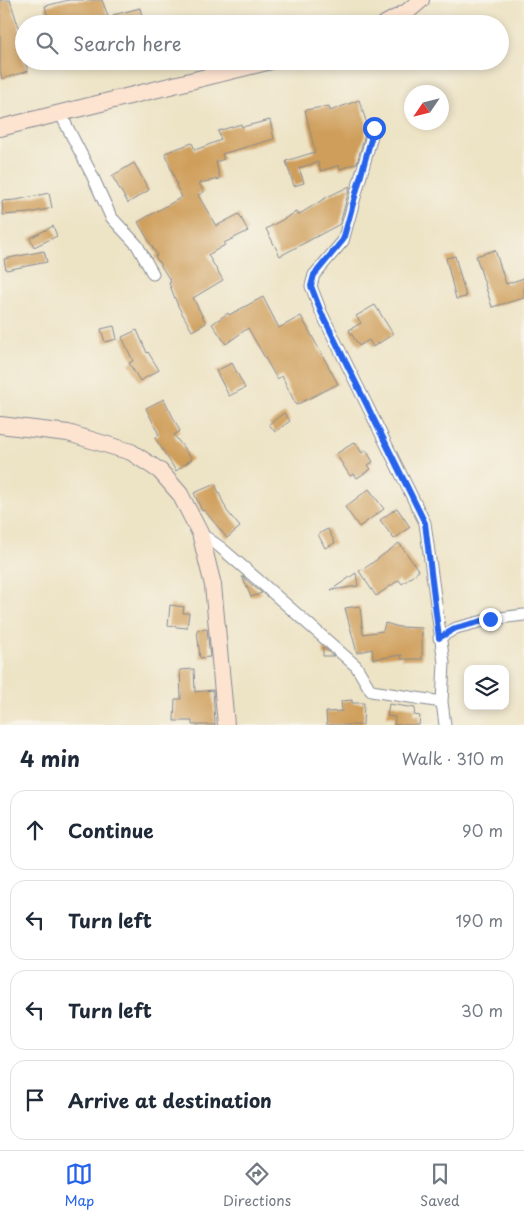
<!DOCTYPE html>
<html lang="en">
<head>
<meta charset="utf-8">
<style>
	:root { --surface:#fff; --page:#f2f2f3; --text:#1f2937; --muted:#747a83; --line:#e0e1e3; --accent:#2563eb }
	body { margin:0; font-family:"Playpen Sans",sans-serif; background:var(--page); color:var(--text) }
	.controls { position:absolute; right:15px; bottom:15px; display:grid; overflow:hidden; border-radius:10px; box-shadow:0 2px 8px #0003 }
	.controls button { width:45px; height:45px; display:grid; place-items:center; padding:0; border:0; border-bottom:1px solid var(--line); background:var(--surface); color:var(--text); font:25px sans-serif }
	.compass { position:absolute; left:404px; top:85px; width:45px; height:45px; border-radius:50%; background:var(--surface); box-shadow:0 2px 8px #0003; rotate:235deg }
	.stop { position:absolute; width:15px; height:15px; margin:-11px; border:4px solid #2563eb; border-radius:50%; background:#fff }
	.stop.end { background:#2563eb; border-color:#fff; box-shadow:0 1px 5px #0008 }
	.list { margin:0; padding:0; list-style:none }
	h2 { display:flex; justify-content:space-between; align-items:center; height:65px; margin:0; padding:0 20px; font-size:21px }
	h2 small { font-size:16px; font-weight:400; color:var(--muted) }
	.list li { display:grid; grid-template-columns:32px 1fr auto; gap:15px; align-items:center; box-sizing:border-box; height:80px; margin:0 10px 10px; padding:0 10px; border:1px solid var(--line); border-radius:15px }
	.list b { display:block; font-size:19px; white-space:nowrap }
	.list em { font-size:16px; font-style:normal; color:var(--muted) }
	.icon { flex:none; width:28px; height:28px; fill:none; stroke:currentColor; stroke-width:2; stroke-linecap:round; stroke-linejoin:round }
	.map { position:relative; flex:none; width:524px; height:725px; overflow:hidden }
	.search { position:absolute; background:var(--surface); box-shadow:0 2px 8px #0003; left:15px; right:15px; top:15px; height:55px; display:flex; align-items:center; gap:12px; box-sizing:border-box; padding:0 18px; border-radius:28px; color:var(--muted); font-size:19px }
	.sheet { height:425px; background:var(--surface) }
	nav { display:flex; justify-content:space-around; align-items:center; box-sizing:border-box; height:70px; border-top:1px solid var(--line); background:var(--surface); font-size:14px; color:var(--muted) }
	nav a { display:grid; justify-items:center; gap:2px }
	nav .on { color:var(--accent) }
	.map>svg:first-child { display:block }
	.building { fill:#cf9e5a }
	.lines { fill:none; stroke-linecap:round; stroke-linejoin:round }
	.street-casing { stroke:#848992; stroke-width:13 }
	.secondary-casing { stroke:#848992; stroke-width:18 }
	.street { stroke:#fff; stroke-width:11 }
	.secondary { stroke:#fde4d1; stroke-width:16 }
	.route { stroke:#2563eb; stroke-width:6 }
</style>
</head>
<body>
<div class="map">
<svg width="524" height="725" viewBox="0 0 524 725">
	<rect width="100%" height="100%" fill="#f7f3e8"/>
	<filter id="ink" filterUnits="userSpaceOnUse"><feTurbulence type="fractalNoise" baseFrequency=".02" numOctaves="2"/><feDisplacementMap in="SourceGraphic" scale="10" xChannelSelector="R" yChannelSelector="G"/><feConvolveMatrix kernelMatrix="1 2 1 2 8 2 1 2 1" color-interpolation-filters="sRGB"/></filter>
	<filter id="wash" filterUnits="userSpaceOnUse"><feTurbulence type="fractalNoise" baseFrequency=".0096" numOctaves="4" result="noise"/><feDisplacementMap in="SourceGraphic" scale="20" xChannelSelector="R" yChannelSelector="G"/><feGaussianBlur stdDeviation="1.12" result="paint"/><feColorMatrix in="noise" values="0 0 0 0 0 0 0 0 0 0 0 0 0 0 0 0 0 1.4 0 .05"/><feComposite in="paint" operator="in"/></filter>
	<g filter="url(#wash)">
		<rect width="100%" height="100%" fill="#ede3c5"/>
		<g id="blocks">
			<!-- building -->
			<path class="building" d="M0 0H10L22 38 19 39 24 61H25L28 71 2 79 0 71Z
				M69 0H102L108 16 87 24H84L83 21 71 24H49L45 6Z
				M140 8 144 24H116L113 15Z
				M359 100 367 124H366L367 127 357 163 340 169 339 165 321 171 318 162 299 168 304 183 294 186 286 161 315 152 305 110 329 106 330 111Z
				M270 120 274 139 222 154 224 159 216 162 220 179 199 183 204 192 198 195 216 226 239 214 248 231 224 243 225 245 208 255 223 280 193 298 206 323 192 331 178 306 169 283 171 282 155 256 157 255 138 222 182 197 176 186 177 185 165 153 192 143 195 150 221 140 218 131 241 124 242 127Z
				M134 163 149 190 128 203 112 176Z
				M350 186 340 224 280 256 266 229 296 212 298 215 327 197Z
				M49 193 52 208 30 213 3 215 2 201 16 200Z
				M53 226 57 236 34 247 30 238Z
				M495 250 506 284 524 278V298L492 307 476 256Z
				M44 251 47 262 6 270 4 259Z
				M455 256 466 297 456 299 446 258Z
				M263 297 279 328 301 316 338 384 296 405 282 376 277 379 248 328 226 344 212 324 228 313 229 315Z
				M375 305 393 334 373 347 369 340 359 346 349 330 361 323 356 316Z
				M114 326 117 339 105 342 101 329Z
				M137 330 147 353 148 352 159 370 140 381 129 363 133 361 122 337Z
				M232 363 245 388 229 396 216 371Z
				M164 399 180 431 174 435 192 459 176 471 155 438 159 435 146 408Z
				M284 413 290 421 275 432 269 424Z
				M355 442 362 453 366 450 373 462 368 465 371 469 357 478 354 474 350 476 336 454Z
				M215 484 227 511 240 527 227 538 204 510 202 511 194 493Z
				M369 489 384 509 359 527 345 507Z
				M397 508 410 527 394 539 380 520Z
				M328 529 335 543 325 548 318 534Z
				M399 543 419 571 402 584 399 580 376 596 359 571 368 566Z
				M356 573 358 586 331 590Z
				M242 576 252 585 262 593 251 597Z
				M170 605 184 607 183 613H189L187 628 168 626Z
				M360 606 363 634 383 631 385 623 399 627 422 628V659H401L402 655 373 659 372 649 357 653 345 608Z
				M207 629 210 657 200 658 197 630Z
				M323 647 334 656H323Z
				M194 669 195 692 213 690 215 725H192V721H174L175 699H181L180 670Z
				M352 700V703H364L363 725H327L326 712 342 711 341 701Z
				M389 704 415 708 414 715 420 716 419 725H394L395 717 387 716Z"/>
		</g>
	</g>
	<g filter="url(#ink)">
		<use href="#blocks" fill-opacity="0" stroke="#848992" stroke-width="1"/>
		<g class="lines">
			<defs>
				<path id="street" d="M60 113 92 175 111 217 137 245 153 274
					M374 128 343 241 314 275 311 286 321 312 425 523 444 663 442 702
					M200 533 220 547 257 579 356 666 371 691 442 702 445 725
					M439 638 456 628 491 619 524 615"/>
				<path id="secondary" d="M385 24 407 12 421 0
					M0 128 271 61
					M0 425 68 433 131 452 160 471 180 494 200 533 213 585 226 725"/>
			</defs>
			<!-- street casing -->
			<use href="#street" class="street-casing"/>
			<!-- secondary casing -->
			<use href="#secondary" class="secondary-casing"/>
			<!-- street -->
			<use href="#street" class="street"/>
			<!-- secondary -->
			<use href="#secondary" class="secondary"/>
		</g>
	</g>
	<g class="lines" filter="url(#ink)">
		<!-- route -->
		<path class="route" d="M374 128 343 240 314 275 311 286 321 312 425 523 439 638 456 628 490 619"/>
	</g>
</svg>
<div class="controls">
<button><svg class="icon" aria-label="layers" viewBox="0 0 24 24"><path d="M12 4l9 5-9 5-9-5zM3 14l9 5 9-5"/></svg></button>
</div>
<svg class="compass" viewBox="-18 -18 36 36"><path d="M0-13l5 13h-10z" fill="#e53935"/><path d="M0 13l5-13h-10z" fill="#747a83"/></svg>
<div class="stop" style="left:374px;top:128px"></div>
<div class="stop end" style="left:490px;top:619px"></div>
<div class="search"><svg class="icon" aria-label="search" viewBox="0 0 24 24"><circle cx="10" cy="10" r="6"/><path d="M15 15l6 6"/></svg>Search here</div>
</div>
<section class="sheet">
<h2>4 min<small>Walk · 310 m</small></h2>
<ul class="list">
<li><svg class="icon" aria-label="ahead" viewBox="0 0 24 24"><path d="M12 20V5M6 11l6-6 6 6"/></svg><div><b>Continue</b></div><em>90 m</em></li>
<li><svg class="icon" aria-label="left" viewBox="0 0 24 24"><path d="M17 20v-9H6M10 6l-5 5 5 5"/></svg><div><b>Turn left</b></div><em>190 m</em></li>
<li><svg class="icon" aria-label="left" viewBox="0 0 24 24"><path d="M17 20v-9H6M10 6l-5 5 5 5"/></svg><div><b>Turn left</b></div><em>30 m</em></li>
<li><svg class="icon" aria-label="arrive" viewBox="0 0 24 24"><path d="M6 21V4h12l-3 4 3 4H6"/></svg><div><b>Arrive at destination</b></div></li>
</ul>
</section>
<nav>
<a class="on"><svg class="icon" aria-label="map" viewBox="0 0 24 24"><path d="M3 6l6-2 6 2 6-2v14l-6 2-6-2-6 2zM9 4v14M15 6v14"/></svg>Map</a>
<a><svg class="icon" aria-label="directions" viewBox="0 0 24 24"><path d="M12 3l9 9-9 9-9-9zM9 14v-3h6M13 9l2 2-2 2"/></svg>Directions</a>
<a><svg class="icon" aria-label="saved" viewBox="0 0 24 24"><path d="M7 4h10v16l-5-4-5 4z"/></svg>Saved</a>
</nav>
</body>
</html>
